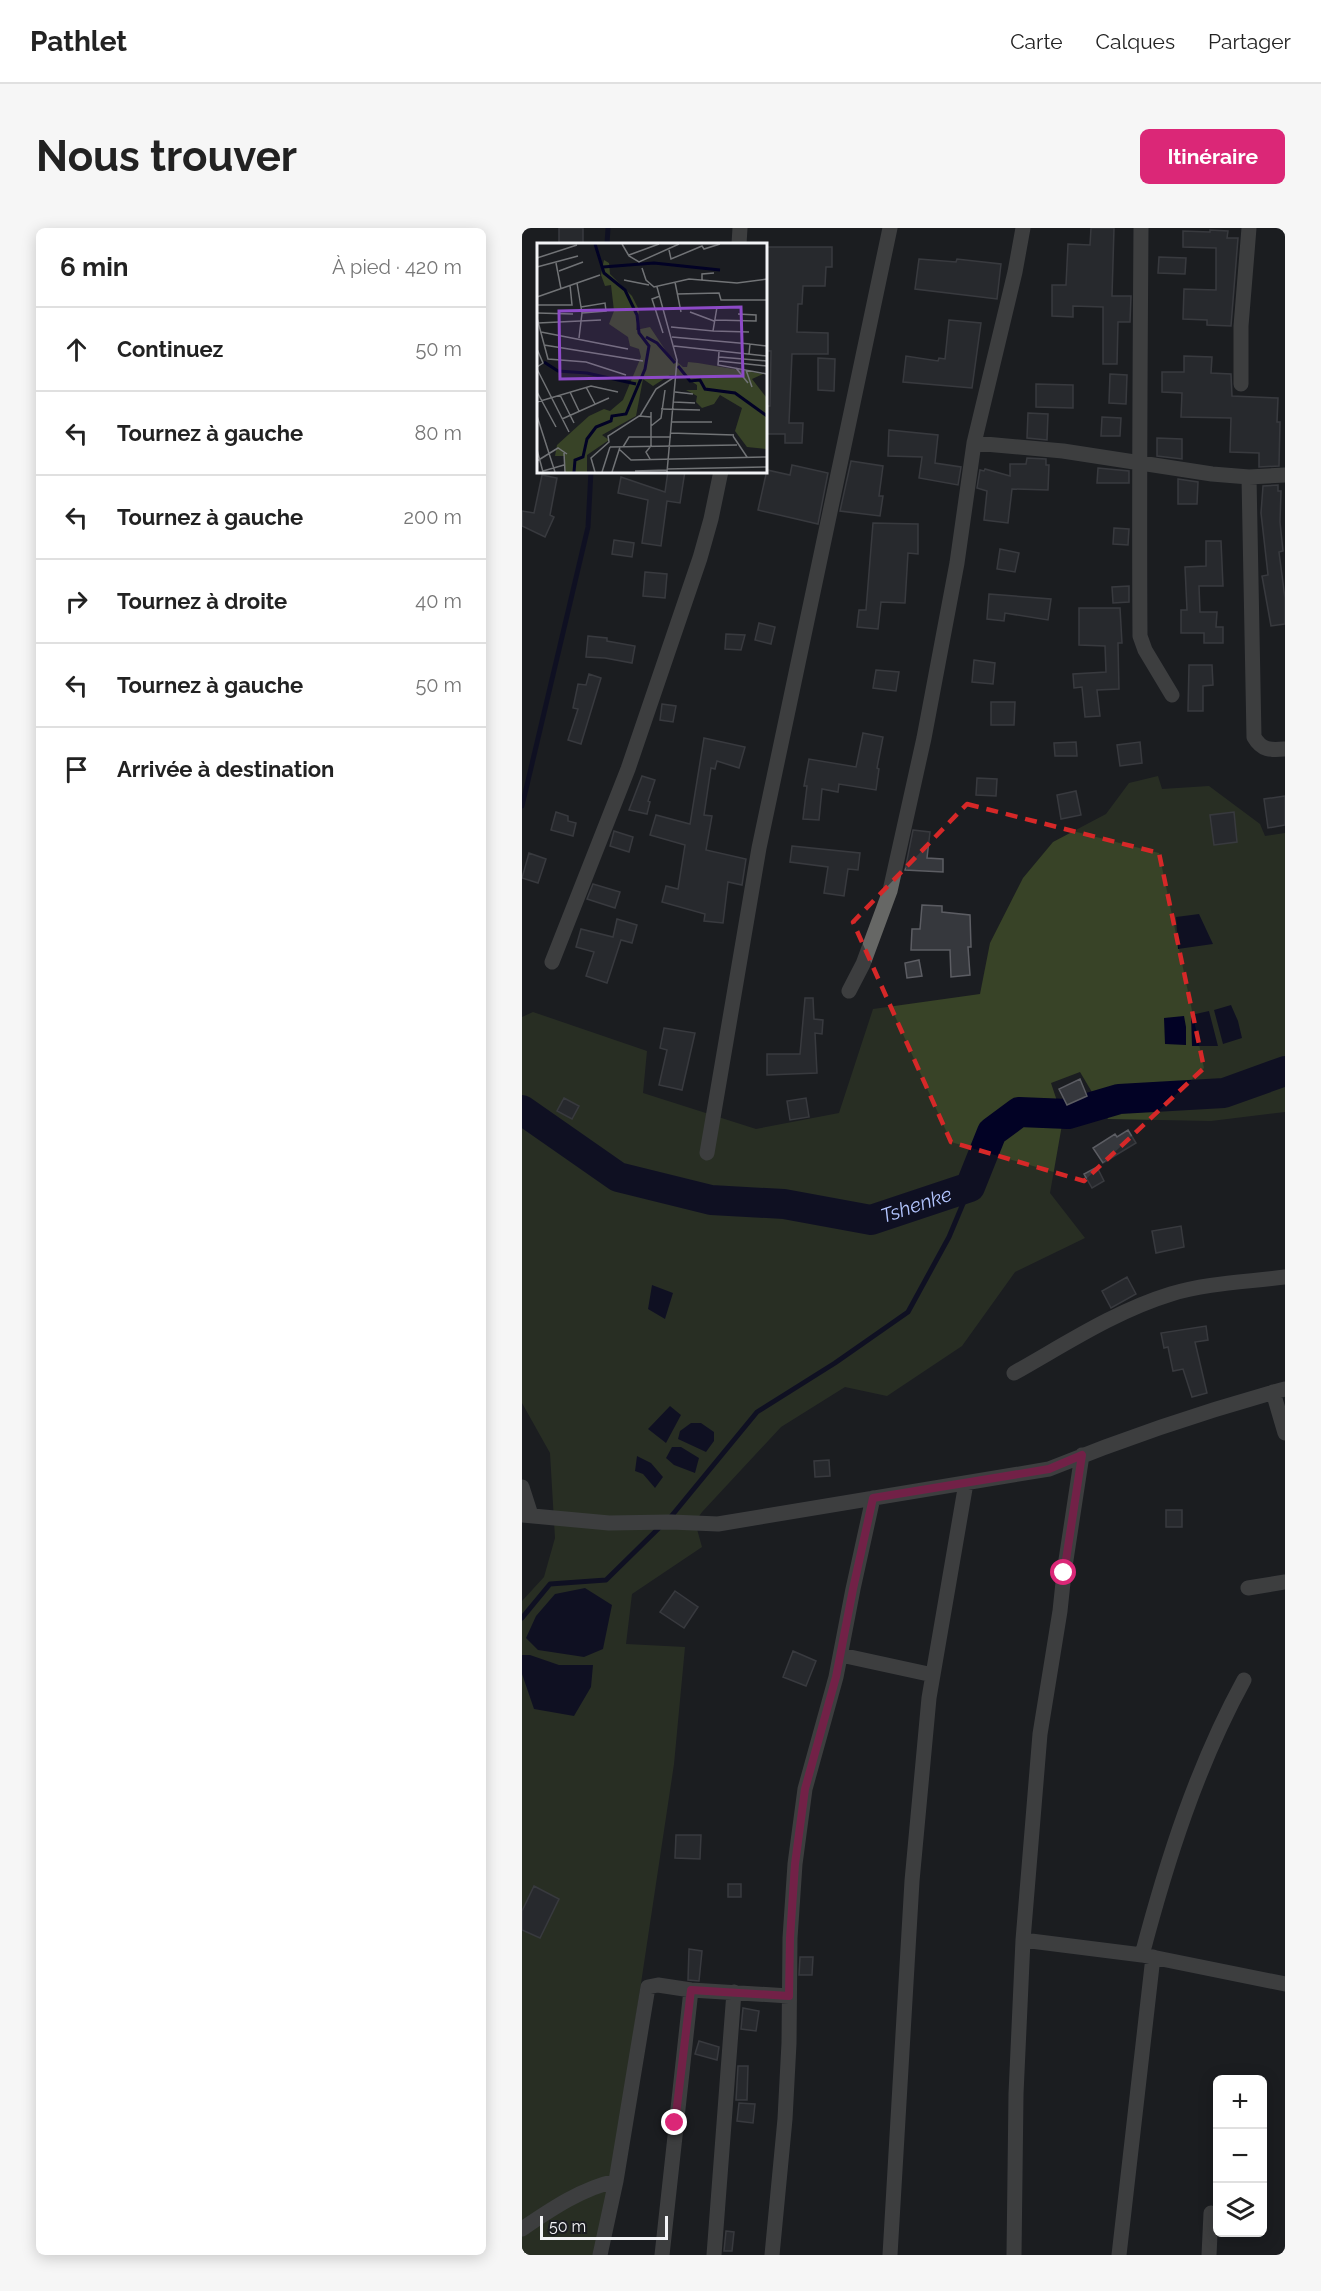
<!DOCTYPE html>
<html lang="fr">
<head>
<meta charset="utf-8">
<style>
	:root { --surface:#fff; --page:#f6f6f6; --text:#222; --muted:#767676; --line:#e0e0e0; --accent:#db2777 }
	body { margin:0; font-family:Raleway,sans-serif; background:var(--page); color:var(--text) }
	.controls { position:absolute; right:18px; bottom:18px; display:grid; overflow:hidden; border-radius:9px; box-shadow:0 3px 15px #0003 }
	.controls button { width:54px; height:54px; display:grid; place-items:center; padding:0; border:0; border-bottom:2px solid var(--line); background:var(--surface); color:var(--text); font:30px sans-serif }
	.scale { position:absolute; left:18px; bottom:15px; width:128px; box-sizing:border-box; padding-left:6px; border:3px solid #f2f3f6; border-top:0; font-size:16px; line-height:21px; white-space:nowrap; color:#f2f3f6; -webkit-text-stroke:4px #1b1d21; paint-order:stroke }
	.stop { position:absolute; width:18px; height:18px; margin:-14px; border:4px solid #db2777; border-radius:50%; background:#fff }
	.stop.end { background:#db2777; border-color:#fff; box-shadow:0 2px 6px #0008 }
	.list { margin:0; padding:0; list-style:none }
	h2 { display:flex; justify-content:space-between; align-items:center; height:78px; margin:0; padding:0 24px; font-size:26px }
	h2 small { font-size:20px; font-weight:400; color:var(--muted) }
	.list li { display:grid; grid-template-columns:39px 1fr auto; gap:18px; align-items:center; box-sizing:border-box; height:84px; padding:0 24px; border-top:2px solid var(--line) }
	.list b { display:block; font-size:22px; white-space:nowrap }
	.list em { font-size:20px; font-style:normal; color:var(--muted) }
	.icon { flex:none; width:33px; height:33px; fill:none; stroke:currentColor; stroke-width:2; stroke-linecap:round; stroke-linejoin:round }
	.map { position:relative; flex:none; width:763px; height:2027px; overflow:hidden; border-radius:9px }
	header { display:flex; align-items:center; gap:36px; box-sizing:border-box; height:84px; padding:0 30px; background:var(--surface); border-bottom:2px solid var(--line) }
	header strong { font-size:28px }
	nav { display:flex; gap:33px; margin-inline-start:auto; font-size:21px }
	.intro { display:flex; align-items:center; justify-content:space-between; box-sizing:border-box; height:144px; padding:0 36px }
	h1 { margin:0; font-size:42px }
	.button { padding:15px 27px; border-radius:9px; background:var(--accent); color:#fff; font-size:21px; font-weight:700 }
	main { display:flex; gap:36px; padding:0 36px }
	aside { flex:1; background:var(--surface); border-radius:9px; box-shadow:0 3px 15px #0003 }
	.map>svg:first-child { display:block }
	.green { fill:#384327 }
	.water { fill:#020225 }
	.lines { fill:none; stroke-linecap:round; stroke-linejoin:round }
	.stream { stroke:#020225; stroke-width:5 }
	.river { stroke:#020225; stroke-width:30 }
	.building { fill:#36383d; stroke:#5c5d63; stroke-width:1.5 }
	.minor { stroke:#666765; stroke-width:15 }
	.route { stroke:#db2777; stroke-width:8 }
	.marked { fill:none; stroke:#d62828; stroke-width:4.5; stroke-dasharray:12 8; stroke-linejoin:round }
	.labels { text-anchor:middle; dominant-baseline:central; stroke-width:4.5; stroke-linejoin:round; paint-order:stroke }
	.water-label { font-size:20px; font-style:italic; fill:#b3c5fe; stroke:#1b1d21 }
	.inset-river { fill:none; stroke:#020225; stroke-width:3 }
	.inset-road { fill:none; stroke:#717376; stroke-width:1.5 }
	.view { fill:#8d4ac7; fill-opacity:0.15; stroke:#8d4ac7; stroke-width:3 }
	.inset-edge { fill:none; stroke:#f2f3f6; stroke-width:3 }
</style>
</head>
<body>
<header>
<strong>Pathlet</strong>
<nav><a>Carte</a><a>Calques</a><a>Partager</a></nav>
</header>
<div class="intro"><h1>Nous trouver</h1><a class="button">Itinéraire</a></div>
<main>
<aside>
<h2>6 min<small>À pied · 420 m</small></h2>
<ul class="list">
<li><svg class="icon" aria-label="ahead" viewBox="0 0 24 24"><path d="M12 20V5M6 11l6-6 6 6"/></svg><div><b>Continuez</b></div><em>50 m</em></li>
<li><svg class="icon" aria-label="left" viewBox="0 0 24 24"><path d="M17 20v-9H6M10 6l-5 5 5 5"/></svg><div><b>Tournez à gauche</b></div><em>80 m</em></li>
<li><svg class="icon" aria-label="left" viewBox="0 0 24 24"><path d="M17 20v-9H6M10 6l-5 5 5 5"/></svg><div><b>Tournez à gauche</b></div><em>200 m</em></li>
<li><svg class="icon" aria-label="right" viewBox="0 0 24 24"><path d="M7 20v-9h11M14 6l5 5-5 5"/></svg><div><b>Tournez à droite</b></div><em>40 m</em></li>
<li><svg class="icon" aria-label="left" viewBox="0 0 24 24"><path d="M17 20v-9H6M10 6l-5 5 5 5"/></svg><div><b>Tournez à gauche</b></div><em>50 m</em></li>
<li><svg class="icon" aria-label="arrive" viewBox="0 0 24 24"><path d="M6 21V4h12l-3 4 3 4H6"/></svg><div><b>Arrivée à destination</b></div></li>
</ul>
</aside>
<div class="map">
<svg width="763" height="2027" viewBox="0 0 763 2027">
	<rect width="100%" height="100%" fill="#1b1d21"/>
	<!-- green -->
	<path class="green" d="M636 548 640 561 687 558 738 596 743 608 763 605V884L689 893 586 891 558 844 529 855 541 891 528 965 563 1010 493 1044 440 1118 365 1168 323 1159 259 1199 180 1284 173 1294 180 1319 110 1366 104 1416 163 1419 152 1536 90 1948 73 2027H0V1373L22 1349 33 1310 28 1225 0 1175V789L11 784 125 823 121 865 234 901 317 885 351 781 458 766 468 715 501 650 531 614 584 586 607 555Z"/>
	<!-- water -->
	<path class="water" d="M677 686 691 716 656 721 654 689Z
		M709 777 716 793 720 810 701 816 692 782Z
		M687 783 696 818H670L669 787Z
		M662 788 664 799V817L643 816 642 790Z
		M130 1057 151 1065 143 1091 126 1081Z
		M148 1178 159 1187 144 1215 126 1201Z
		M169 1195H179L192 1204V1213L184 1224 156 1211 158 1203Z
		M150 1219H159L177 1230 173 1245 152 1237 144 1230Z
		M115 1228 129 1235 141 1249 133 1260 121 1246 113 1243Z
		M63 1360 90 1377 81 1421 62 1429 16 1422 4 1410 14 1388 33 1366Z
		M0 1427H8L37 1437H71L69 1459 52 1488 12 1481 0 1446Z"/>
	<g class="lines">
		<!-- stream -->
		<path class="stream" d="M85 16 86 0
			M0 578 66 299 69 243
			M147 1291 235 1184 313 1135 386 1084 427 1009 448 959
			M0 1390 28 1356 84 1352 140 1297"/>
		<!-- river -->
		<path class="river" id="s1" d="M0 882 96 949 189 972 262 976 349 992 448 959 470 904 497 884 546 886 597 871 702 865 763 843"/>
	</g>
	<!-- building -->
	<path class="building" d="M37 0H61V16H37Z
		M569 0H592L590 68H609L608 94H596L595 136H581V79L551 78V89L530 88V57H544L546 16 568 17Z
		M688 2 706 3 705 10H716L709 98 685 97V92L661 91 662 61 694 62V20L661 19V3L688 4Z
		M243 19H310V39H304L303 58H281L280 76H276L275 104 306 105V126H270L267 195H281L280 215H263V206H243V178H248L249 123H243Z
		M637 29 664 30 663 46 636 45Z
		M397 31 434 34 435 31 479 36 475 71 393 61Z
		M427 92 459 95 450 160 381 154 384 128 416 133 417 130 423 131Z
		M662 128 690 129 689 145 709 146 710 168 756 170 755 194H758L757 238 737 239V225L708 224 709 190 659 189 660 165 640 164V144H662Z
		M296 130 313 131 312 163 296 162Z
		M588 146 605 147 604 176 587 175Z
		M514 156 551 157V180L514 179Z
		M506 185 526 186 525 212 505 210Z
		M580 189 599 190 598 208H579Z
		M367 202 416 207 413 235 439 239 436 257 397 250 400 229 366 228Z
		M635 210 660 211V231L635 228Z
		M505 230 524 231V237H527L526 262 490 261 486 295 462 292 465 263 455 260 458 242 462 243 463 241 488 248V236H504Z
		M329 233 361 238 357 268H361L358 288 318 283Z
		M270 237 306 245 296 296 236 282 245 242 268 247Z
		M576 240 607 243V255H575Z
		M146 243H163L158 275 145 273 139 318 120 315 126 272 96 265 99 249 143 264Z
		M20 247 35 250 28 287 32 289 23 309 0 298V283L12 285Z
		M656 251 676 254 675 276H656Z
		M756 257V263H759L758 294 761 323 757 324 763 370V396L749 398 740 348 746 347 739 285 741 258Z
		M351 295 396 296V326L386 325 383 375 359 374 356 401 335 399 337 382H344Z
		M592 300 607 301 606 317 591 316Z
		M92 312 112 315 110 329 90 326Z
		M684 313H699L701 358H677L678 384H695L694 399H701V415H682V405H659V382H665L663 339 684 338Z
		M478 321 497 325 493 344 475 341Z
		M123 344 145 346 143 370 121 368Z
		M607 358V374L591 375 590 359Z
		M467 366 529 371 526 392 483 385 482 393 465 391Z
		M557 380H598L600 415H596L597 461 575 462 578 488 563 489 560 459 552 460 551 446 584 444 583 418 557 417Z
		M237 395 253 399 249 416 233 412Z
		M204 406 223 407 219 422 203 421Z
		M66 408 85 410V413L113 418 110 435 83 430 64 429Z
		M452 432 473 435 471 456 450 454Z
		M667 437H690L691 457 681 458V483H666Z
		M354 442 377 444 374 463 351 460Z
		M67 446 79 450 59 516 46 512 56 481 51 480 56 456 64 457Z
		M469 474H493L492 497H469Z
		M140 476 154 478 151 494 138 492Z
		M341 505 361 509 355 540 357 541 354 562 317 556 316 564 300 561 297 592 281 591 285 558H282L287 531 334 539Z
		M182 510 223 519 217 540 195 533 193 541 189 540 182 587 190 588 184 622 224 631 220 657 206 654 201 695 182 693 183 686 140 674 144 658 156 661 163 617 128 607 134 587 168 596Z
		M554 514 555 528H533L532 515Z
		M618 514 620 535 598 538 595 517Z
		M120 548 133 552 126 573 128 574 125 586 107 582Z
		M455 550 475 551 474 568 454 567Z
		M554 563 559 587 539 591 535 567Z
		M763 568V597L746 600 742 571Z
		M34 584 46 588V593L54 595 51 608 29 602Z
		M712 584 715 614 692 617 688 587Z
		M391 602 408 604 405 630 421 631V644L383 642Z
		M92 603 111 609 107 624 88 618Z
		M270 618 338 625 336 642 326 641 322 668 302 665 306 639 268 634Z
		M7 625 24 631 16 655 0 650Z
		M71 656 98 664 93 680 65 671Z
		M400 677 420 678V684L448 687 449 719H446L448 747 429 749 428 722H389L390 701H398Z
		M95 691 115 697 110 715 99 712 85 755 64 748 72 724 54 719 59 701 91 709Z
		M397 732 400 748 385 750 383 735Z
		M283 770H291L292 791 301 792 300 806 293 805 295 845 245 847V826H278Z
		M142 800 173 805 160 862 137 857 145 822 138 820Z
		M558 851 565 868 545 877 537 861Z
		M42 870 57 878 50 891 35 883Z
		M284 870 287 889 268 892 265 873Z
		M606 902 614 915 581 935 571 920 593 906 595 909Z
		M575 939 582 953 570 960 562 946Z
		M659 998 662 1019 634 1025 630 1003Z
		M605 1049 614 1066 589 1080 580 1063Z
		M684 1098 686 1112 673 1114 685 1165 670 1169 661 1141 651 1143 646 1119 642 1120 639 1105Z
		M307 1232 308 1248 293 1249 292 1233Z
		M644 1282H660V1299H644Z
		M153 1363 176 1379 162 1400 138 1384Z
		M271 1423 294 1433 284 1458 261 1449Z
		M154 1607H179L178 1631 153 1630Z
		M206 1656H219V1669H206Z
		M12 1658 37 1671 18 1710 0 1702V1683Z
		M167 1721 180 1723 177 1753 166 1752Z
		M278 1729H291L290 1747H277Z
		M221 1780 237 1783 234 1803 219 1801Z
		M177 1813 197 1819 195 1832 173 1826Z
		M216 1838H226L225 1872H214Z
		M217 1875 233 1876 231 1895 215 1893Z
		M204 2003 212 2004 210 2023H202Z"/>
	<g class="lines">
		<!-- minor -->
		<path class="minor" d="M619 0C618 136 617 272 618 408L623 422 650 467
			M217 16 218 0
			M719 156V98L727 0
			M452 215 541 223 690 246 727 249 763 247
			M727 249 732 509C740 523 749 522 763 521
			M30 734 106 541 178 330 189 291 199 243
			M327 763 341 736 368 663 402 510 435 335 452 215 493 44 501 0
			M185 925 237 620 368 0
			M492 1145C542 1117 593 1083 649 1066 685 1055 725 1054 763 1049
			M751 1164 763 1205
			M560 1227 542 1345 538 1383 518 1506 501 1712 620 1727 763 1756
			M0 1259 9 1287
			M0 1287 87 1295 149 1294 196 1296 527 1241C603 1210 683 1183 763 1161
			M726 1360 763 1354
			M319 1427 411 1447
			M620 1727C645 1632 675 1538 722 1452
			M0 2001C28 1982 60 1960 94 1953
			M78 2027 94 1953 126 1759 136 1757 169 1762 267 1768
			M140 2027 169 1762
			M192 2027 212 1764
			M250 2027 263 1891 267 1815 268 1710 273 1636 283 1561 314 1449 331 1361 351 1270
			M368 2027 390 1653 407 1470 444 1255
			M492 2027 494 1866 501 1712
			M597 2027 631 1729
			M687 2027 689 1985"/>
	</g>
	<g class="lines">
		<!-- route -->
		<path class="route" d="M153 1895 169 1762 267 1768 268 1710 273 1636 283 1561 314 1449 331 1361 351 1270 527 1241 560 1227 542 1345"/>
	</g>
	<!-- marked area -->
	<path d="M0 0H763V2027H0ZM445 576 637 625 682 840 562 953 429 914 331 694Z" fill="#1b1d21" fill-opacity=".55" fill-rule="evenodd"/>
	<path class="marked" d="M445 576 637 625 682 840 562 953 429 914 331 694Z"/>
	<g class="labels">
		<!-- water labels -->
		<g class="water-label">
			<text stroke="none"><textPath href="#s1" startOffset="422">Tshenke</textPath></text>
		</g>
	</g>
	<!-- overview -->
	<g transform="translate(15 15)">
		<rect width="230" height="230" fill="#1b1d21"/>
		<path d="M67 17 72 20 73 31 95 53 102 67 99 87 113 84 131 111 146 124H150L151 119 161 120 226 131 215 136 229 154V206L210 204 198 188 205 165 183 152 177 161 165 165 159 159 160 153 149 147H160V142L145 132H133L116 143 106 136 99 173 65 192 72 197 50 212V229H28L27 213H18L20 202 52 173 67 166 73 168 86 157 104 114 102 106 93 103 91 94 72 81 77 68 74 42 68 43 64 32Z" fill="#384327"/>
		<path class="inset-river" d="M66 24 117 20 183 27M109 94 120 100 138 120M7 119 21 128 50 130 99 141M141 123 153 138 163 137 168 146 198 150 230 173M37 229 38 217 46 214 50 196 59 184 74 178 75 173 89 171 108 126 112 103 102 90 100 72 88 47 67 30 58 1"/>
		<path class="inset-road" d="M85 1 92 13 102 19 142 1M132 7 134 16 165 3 167 6 183 1M92 12 122 1M0 15 40 2M19 20 24 46M0 24 41 13M105 25 109 37 117 44 152 36 200 40 230 36M22 28 46 19M87 37 112 42M165 38V31L177 30M138 39 144 69M40 40 45 70 42 95M120 44 140 117 130 229M140 51 182 50 184 57H230M123 53 115 56 126 90M0 54 63 32M0 62H35L33 42M44 64 68 60 69 68 45 70M153 69 177 78M0 70 36 71M0 75 11 116 49 119 89 132M178 77 219 78V72L201 71M1 80 64 77M134 84 176 88 180 64M176 88 212 89M4 89 91 106M135 94 213 101M7 102 106 118M137 103 230 113M0 106 6 120 0 124M182 109 181 122 230 131M212 111 213 101 230 103M182 114 230 118M182 118 230 123M199 125 211 140M0 126 32 189M209 127 215 144M49 144 58 161M0 149 19 184M33 149 42 168M138 149 156 151M23 152 37 180M0 159 54 143 81 149M137 159 158 160M124 166 163 167M0 173 18 229M103 173 119 146 139 133M25 176 72 155M134 179H175M114 183 124 175 128 147M133 190 197 192M196 193 210 214M73 204 200 202M86 204 92 194H134M82 206 94 217 230 214M0 207 6 229M27 210 28 229M113 216 109 209 114 203V169M0 218 21 205 30 211M130 226 230 224M6 228 27 222M98 228 130 227M58 229 54 215 72 199 71 193 102 173 114 174M65 229 73 204M75 229 83 204"/>
		<path class="view" d="M204 64 206 133 23 136 22 68Z"/>
		<rect width="230" height="230" class="inset-edge"/>
	</g>
</svg>
<div class="controls">
<button>+</button>
<button>−</button>
<button><svg class="icon" aria-label="layers" viewBox="0 0 24 24"><path d="M12 4l9 5-9 5-9-5zM3 14l9 5 9-5"/></svg></button>
</div>
<div class="scale">50 m</div>
<div class="stop" style="left:542px;top:1345px"></div>
<div class="stop end" style="left:153px;top:1895px"></div>
</div>
</main>
</body>
</html>
